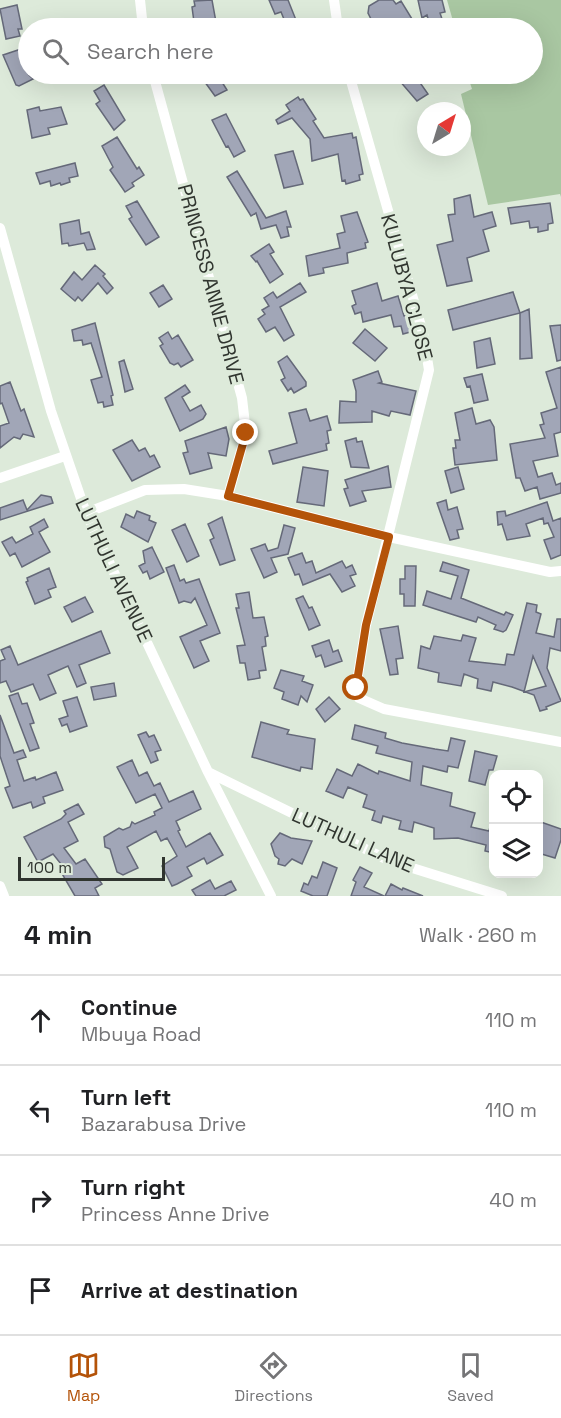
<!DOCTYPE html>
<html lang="en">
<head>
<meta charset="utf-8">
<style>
	:root { --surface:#fff; --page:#f2f2f2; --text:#202124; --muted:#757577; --line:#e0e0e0; --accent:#b45309 }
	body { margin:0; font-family:"Space Grotesk",sans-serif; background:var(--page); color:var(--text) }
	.controls { position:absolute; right:18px; bottom:18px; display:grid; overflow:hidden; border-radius:12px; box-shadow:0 6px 24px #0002 }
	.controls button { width:54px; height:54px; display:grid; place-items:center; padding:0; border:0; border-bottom:2px solid var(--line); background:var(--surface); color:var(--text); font:30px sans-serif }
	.compass { position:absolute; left:417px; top:102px; width:54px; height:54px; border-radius:50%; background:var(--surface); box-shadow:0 6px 24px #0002; rotate:38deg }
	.scale { position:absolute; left:18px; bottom:15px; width:147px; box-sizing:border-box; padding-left:6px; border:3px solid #30352f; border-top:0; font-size:16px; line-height:21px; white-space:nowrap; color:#30352f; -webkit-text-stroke:4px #ddeada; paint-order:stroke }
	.stop { position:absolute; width:18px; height:18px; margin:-14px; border:4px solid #b45309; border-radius:50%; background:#fff }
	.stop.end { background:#b45309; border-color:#fff; box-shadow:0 2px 6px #0008 }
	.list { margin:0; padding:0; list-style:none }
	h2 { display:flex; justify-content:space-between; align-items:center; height:78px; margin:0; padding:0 24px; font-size:26px }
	h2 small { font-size:20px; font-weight:400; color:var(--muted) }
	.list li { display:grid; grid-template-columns:39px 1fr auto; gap:18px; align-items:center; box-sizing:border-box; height:90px; padding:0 24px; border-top:2px solid var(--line) }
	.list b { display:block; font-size:22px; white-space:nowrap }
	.list p { margin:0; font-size:20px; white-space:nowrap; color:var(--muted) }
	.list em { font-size:20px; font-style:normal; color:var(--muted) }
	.icon { flex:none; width:33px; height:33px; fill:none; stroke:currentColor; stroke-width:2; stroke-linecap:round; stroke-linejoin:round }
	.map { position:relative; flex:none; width:561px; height:896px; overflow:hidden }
	.search { position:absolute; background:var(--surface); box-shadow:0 6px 24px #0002; left:18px; right:18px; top:18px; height:66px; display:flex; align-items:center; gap:15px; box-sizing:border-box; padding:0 21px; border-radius:33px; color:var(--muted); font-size:22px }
	.sheet { height:438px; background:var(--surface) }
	nav { display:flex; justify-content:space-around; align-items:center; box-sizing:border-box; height:84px; border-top:2px solid var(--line); background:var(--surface); font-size:16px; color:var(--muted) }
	nav a { display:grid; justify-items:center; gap:3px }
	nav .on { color:var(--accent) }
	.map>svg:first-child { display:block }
	.green { fill:#a9c7a2 }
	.building { fill:#a1a6b7; stroke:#656979; stroke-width:1.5; fill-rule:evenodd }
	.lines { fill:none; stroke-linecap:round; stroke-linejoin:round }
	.minor { stroke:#fff; stroke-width:10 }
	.route { stroke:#b45309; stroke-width:8 }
	.labels { text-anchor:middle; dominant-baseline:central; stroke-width:6; stroke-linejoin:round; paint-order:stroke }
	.street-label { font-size:20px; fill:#30352f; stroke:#ddeada }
</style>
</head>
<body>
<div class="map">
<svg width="561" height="896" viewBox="0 0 561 896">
	<rect width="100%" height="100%" fill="#ddeada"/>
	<!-- green -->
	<path class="green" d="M447 0H561V197L560 194 488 205 461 94 472 89 467 74H532V28H455Z"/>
	<!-- building -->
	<path class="building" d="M212 0 216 22 213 23 214 28H200L199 21 194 22 192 7 195 6 194 1Z
		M269 0H288L296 20 286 24 281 12 275 14Z
		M379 0H393L396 4 401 1 412 19V23L408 26 410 28H389L385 22 371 19 368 13 369 6Z
		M418 0H442L445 12 440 13 442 19 429 22 427 15 422 18Z
		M17 5 22 29H18L20 36 6 39 0 9Z
		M24 48 25 51 28 49V74L33 79 19 86 16 85 3 55Z
		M199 74H217L227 90 215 96Z
		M398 74H414L428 94 417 101 398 79 401 77Z
		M104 85 125 120 114 130 96 104 100 101 94 91Z
		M298 97 300 100 303 99 316 119 313 121 324 138 352 133 353 138 356 137 363 174 359 175 360 180 346 184 345 180 342 181 338 154 312 161 310 139 292 118 278 124 276 120 290 111 286 105Z
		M39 107 40 111 61 107 67 124 48 128 50 134 32 138 27 110Z
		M226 114 245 151 234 157 228 146 226 147 212 120Z
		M117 137 137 169 139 167 144 175 132 183 134 186 125 192 110 170 113 167 102 146Z
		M293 151 303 184 284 188 275 155Z
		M75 163 78 176 69 178 70 182 61 185 60 183 51 186 50 181 40 184 36 173Z
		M237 171 266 218 286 211 291 227H287L289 236 281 238 276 225 261 229 256 213 251 216 227 177Z
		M470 195 474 217 492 212 496 226 483 230 489 251 467 258 472 281 447 286 437 245 453 241 448 215 455 214 454 199Z
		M137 201 159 237 146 245 129 219 132 217 126 206Z
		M550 203 553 223 548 224V230L538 232V227L530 228 529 221 511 224 508 208Z
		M357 212 368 242 365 243 366 248 347 253 348 263 323 268 324 273 309 276 306 256 340 248 337 234 345 232 341 216Z
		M79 220 81 234 89 232 95 249 87 250 84 243 69 246 68 243 62 244 60 224Z
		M269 244 274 252 270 254 283 274 270 283 257 261 256 262 251 256Z
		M95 265 105 274 103 276 113 288 107 294 98 283 82 301 78 297 75 301 61 289 74 272 82 280Z
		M300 283 306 292 280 307 294 335 284 341 275 327 266 332 258 319 265 314 262 310 269 306 264 298 273 292 277 298Z
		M377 283 382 301 398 296 404 316 410 315 414 331 403 334 401 326 394 327 391 315 363 322 361 312 355 314 352 306 356 304 352 291Z
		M163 285 172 299 159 307 150 293Z
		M513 292 520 313 453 330 448 310Z
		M529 309 532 358 520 359V313Z
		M95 323 113 395 111 396 113 405 104 407 103 402 98 403 91 380 102 377 91 343 83 345 82 340 74 341 72 330Z
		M561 325V360L557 361 550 326Z
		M365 329 387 348 375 361 353 343Z
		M168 332 172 339 178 335 193 360 181 367 178 363 174 365 170 363 160 346 163 344 159 338Z
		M490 338 495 364 477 368 474 342Z
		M287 356 306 382V386L294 393 291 388 288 391 281 380 285 378 278 362Z
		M124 360 133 389 125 392 119 362Z
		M561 367V432L554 434 558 456 533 461 538 477 552 473 556 485 561 483V493L540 499 537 487 525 491 520 478H516L510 444 545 438 540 425 544 424 541 413 557 408 546 372Z
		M378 371 382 382 379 383 416 391 410 415 391 411 389 416 372 411V422L339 423 340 401 356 402V391L353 380Z
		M482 374 488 400 474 403 470 386 467 387 464 378Z
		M10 382 21 411 24 409 34 437 23 434 20 439 14 437 0 448V426L9 423 2 403 0 404V386Z
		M185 385 190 392 182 397 190 411 201 405 206 414 203 419 180 431 165 398Z
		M472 408 476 424 490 420 494 427 497 460 455 465 453 448H456L455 440H460L455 413Z
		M306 409 310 421 327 416 331 430 327 431 329 443 326 444 327 450 273 464 269 451 297 443 289 413Z
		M226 427 229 439 226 456 208 453 212 468 190 474 183 453 188 452 185 441Z
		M356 438 357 442 362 441 369 468 351 467 345 441Z
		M132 440 139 451 145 448 150 457 154 455 160 467 132 481 113 450Z
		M388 466 391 487 362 491 366 501 350 506 344 489 348 488 345 480Z
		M303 467 328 471 324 506 297 502Z
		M458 467 464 489 451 493 445 471Z
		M41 495 51 497 53 503 0 520V508L23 500 27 510Z
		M446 500 448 510 457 507 463 529 457 530 459 538 450 540 437 503Z
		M547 502 553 521 561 518V555L551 559 544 540 554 537 548 523 544 524 543 518 526 524 530 536 507 540 502 524 498 525 497 512 505 511 506 516Z
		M137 511 150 516 149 520 156 523 148 542 121 527 126 514 134 518Z
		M222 517 235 560 220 565 210 540 214 538 208 524Z
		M44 519 48 527 39 532 50 552 22 567 15 553 10 556 2 542 12 537 16 543 33 534 30 527Z
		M185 524 199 556 187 562 172 530Z
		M284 525 295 528 288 554 271 558 277 572 264 578 251 549 265 544 268 551 278 548Z
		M152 547 164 572 150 579 147 571 143 573 139 566 145 563 143 551Z
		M302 553 306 563 312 561 316 573 342 561 346 568 352 565 356 574 350 576 355 586 342 592 330 574 303 585 299 574 295 575 288 558Z
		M443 562 469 570 461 598 504 615 506 612 513 615 506 630 503 632 494 629 496 625 478 617 476 622 423 605 427 591 451 599 458 576 440 571Z
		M174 565 180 581 184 579 186 583 199 579 220 633 200 641 209 661 194 668 180 637 207 625 195 598 191 603 184 601 179 603 166 568Z
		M405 566H416L415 606H404V594H400V579H405Z
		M49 568 56 587 48 590 51 597 35 604 26 582 28 581 27 578Z
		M249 592 253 618 264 617 268 636 265 637 266 646 262 647 266 670 259 671 260 678 248 680 245 663H240L237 646 245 645 236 608H239L236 594Z
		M303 596 309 608 312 607 320 625 309 630 296 599Z
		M85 597 93 612 72 622 64 607Z
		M527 603 537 605 536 612 541 614 536 633 554 637 557 619H561V651L550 648 547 668 561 701 546 707 547 709 540 711 534 695 512 687 493 682 491 691 477 688 478 679 464 674 461 686 438 682 439 673 418 668 421 646 430 649 434 636 461 641 463 635 476 638 469 661 505 665 507 654 514 655ZM533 656 546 686 524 692Z
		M398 626 403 658 396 659 398 674 390 675 380 629Z
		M101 631 110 653 79 665 86 683 77 687 68 666 48 675 56 693 40 700 33 684 11 692 6 681 0 683V661L5 659 1 650 10 646 18 665Z
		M329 640 333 652 338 650 342 661 325 667 321 655 316 657 312 646Z
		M281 670 304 676 302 681 313 685 307 702 301 696 298 705 282 699 284 692 274 688Z
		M114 683 116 696 94 700 91 687Z
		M18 693 22 704 27 703 34 723 30 724 39 748 30 751 9 696Z
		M77 697 87 726 70 732 67 724 62 726 59 719 68 716 63 701Z
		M329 697 340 709 325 722 316 709Z
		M0 715 14 753 23 750 26 757 17 760 24 781 35 777 36 780 56 772 63 790 43 797 45 803 33 808 31 802 13 808 5 788 10 786 0 756Z
		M261 722 289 730 287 734 315 739 312 769 301 767 300 771 252 757Z
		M355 725 386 733 385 738 402 743 435 749 448 751 451 738 465 741 458 768 448 766 447 772 423 766 421 785 452 793 450 806 475 813 471 827 489 831 490 827H494V853L485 851 486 845 458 838 434 839V828L414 822 412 832 399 829 401 821 390 818 383 816 381 823 372 820 375 811 363 807 367 795 348 787 343 798 326 791 337 769 352 776 358 764 378 774 379 771 410 781 412 762 376 753 378 746 352 739Z
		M146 732 149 737 154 735 161 750 155 752 158 760 151 763 138 735Z
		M475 751 497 756 493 770H489L485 785 469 781Z
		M132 760 139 776 147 772 154 786 160 783 169 802 193 791 201 809 176 821 180 830 178 831 186 847 210 833 223 855 207 864 204 858 187 867 192 876 177 884 172 886 162 866 177 856 167 838 161 841 156 831 127 847 138 868 123 875 117 872 110 849 105 847 104 837 119 828 123 830 130 827 132 822 135 824 155 815 154 812 162 808 155 794 136 803 117 767Z
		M78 804 84 814 68 822 78 841 64 848 76 864 85 859 102 884 95 888 99 896H75L61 872 65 869 53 854 38 862 24 837 61 819 66 814 64 811Z
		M538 821 561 829V840L555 858 538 853Z
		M280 833 291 838 312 841 302 864 292 859 285 866 278 864 279 859 275 856 271 844Z
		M323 862 337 868 327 896H313L301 891 304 883 308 885 312 876 317 878Z
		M360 867 372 873 364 887 384 896H351L356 882 353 880Z
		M210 880 215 889 231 881 236 890 224 896H196L192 890Z
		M391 884 402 890 403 888 423 896H385Z"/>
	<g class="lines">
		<!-- minor -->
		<path class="minor" d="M140 0 143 28
			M334 0 338 28
			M153 74 242 398 246 433 228 496
			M349 74 423 333 429 370 366 625 356 688 359 698 384 709 561 742
			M0 228 51 411 86 513 208 772 271 896
			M0 478 65 456
			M86 513 145 490 184 489 228 496 389 537 550 572 561 571
			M208 772 390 861 502 896
			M0 886 4 896"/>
	</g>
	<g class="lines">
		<!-- route -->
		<path class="route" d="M246 433 228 496 389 537 366 625 356 688"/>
	</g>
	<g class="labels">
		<!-- street labels -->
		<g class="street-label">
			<text transform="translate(211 284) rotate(75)">PRINCESS ANNE DRIVE</text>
			<text transform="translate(407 287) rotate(75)">KULUBYA CLOSE</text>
			<text transform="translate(114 570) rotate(65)">LUTHULI AVENUE</text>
			<text transform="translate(353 840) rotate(24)">LUTHULI LANE</text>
		</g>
	</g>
</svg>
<div class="controls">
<button><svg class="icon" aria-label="locate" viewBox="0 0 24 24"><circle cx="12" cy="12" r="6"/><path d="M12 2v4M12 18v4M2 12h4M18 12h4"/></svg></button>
<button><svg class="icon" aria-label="layers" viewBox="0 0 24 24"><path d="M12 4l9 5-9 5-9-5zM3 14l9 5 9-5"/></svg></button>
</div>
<svg class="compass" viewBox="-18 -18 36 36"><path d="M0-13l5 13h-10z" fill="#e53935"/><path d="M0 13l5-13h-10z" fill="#757577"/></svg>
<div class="scale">100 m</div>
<div class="stop" style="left:356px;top:688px"></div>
<div class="stop end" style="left:246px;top:433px"></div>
<div class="search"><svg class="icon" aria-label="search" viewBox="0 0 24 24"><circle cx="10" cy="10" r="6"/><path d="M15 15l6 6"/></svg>Search here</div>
</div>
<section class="sheet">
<h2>4 min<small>Walk · 260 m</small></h2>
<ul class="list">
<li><svg class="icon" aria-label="ahead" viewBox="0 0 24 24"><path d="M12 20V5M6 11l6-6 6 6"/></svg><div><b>Continue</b><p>Mbuya Road</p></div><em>110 m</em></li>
<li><svg class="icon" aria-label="left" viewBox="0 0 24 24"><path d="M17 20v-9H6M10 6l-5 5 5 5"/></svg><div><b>Turn left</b><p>Bazarabusa Drive</p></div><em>110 m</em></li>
<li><svg class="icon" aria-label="right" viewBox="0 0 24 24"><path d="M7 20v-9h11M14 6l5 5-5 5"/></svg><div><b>Turn right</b><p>Princess Anne Drive</p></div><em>40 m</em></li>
<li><svg class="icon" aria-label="arrive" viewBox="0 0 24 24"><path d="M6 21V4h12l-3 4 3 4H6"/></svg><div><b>Arrive at destination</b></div></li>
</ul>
</section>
<nav>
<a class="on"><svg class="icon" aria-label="map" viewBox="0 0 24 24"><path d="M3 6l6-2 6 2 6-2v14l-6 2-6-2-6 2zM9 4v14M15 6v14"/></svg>Map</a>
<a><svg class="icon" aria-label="directions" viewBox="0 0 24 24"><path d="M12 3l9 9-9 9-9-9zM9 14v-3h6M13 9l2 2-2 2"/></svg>Directions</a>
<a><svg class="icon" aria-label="saved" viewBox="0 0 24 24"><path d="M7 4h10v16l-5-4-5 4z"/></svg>Saved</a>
</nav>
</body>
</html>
